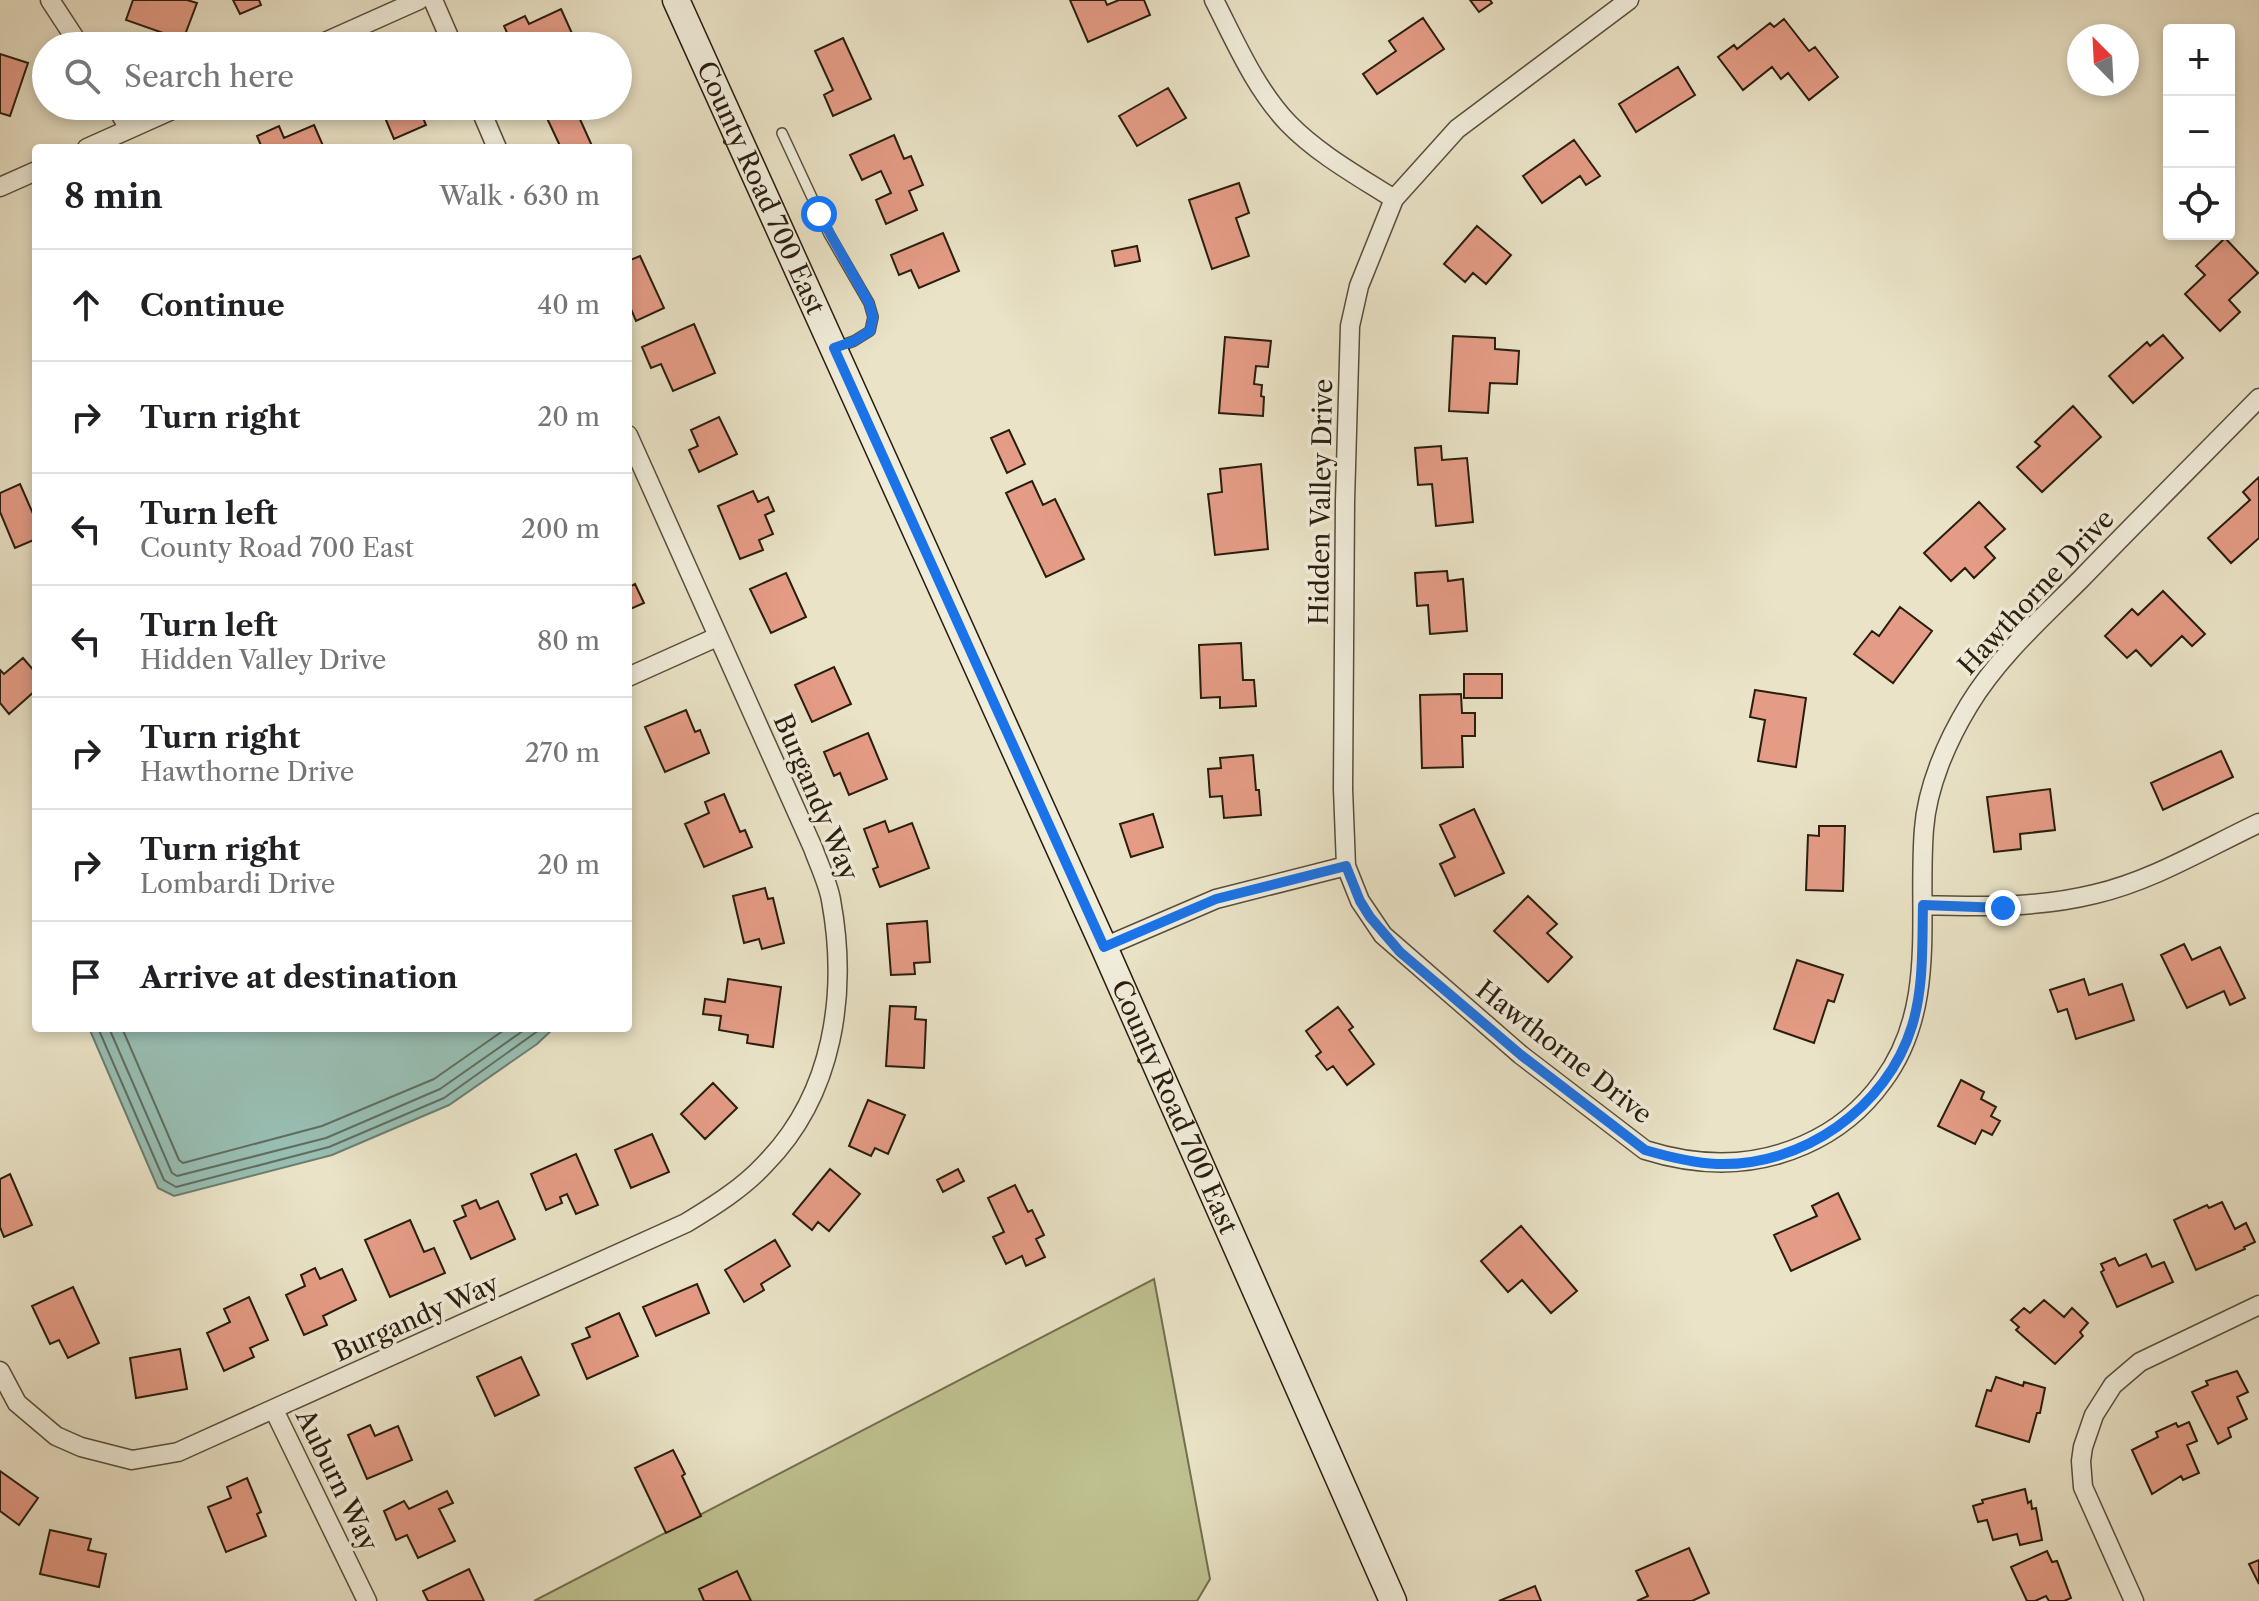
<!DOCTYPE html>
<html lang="en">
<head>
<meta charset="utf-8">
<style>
	:root { --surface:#fff; --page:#f6f6f6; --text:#202124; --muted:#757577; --line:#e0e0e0 }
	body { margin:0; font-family:"Libre Caslon Text",serif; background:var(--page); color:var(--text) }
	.controls { position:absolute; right:24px; top:24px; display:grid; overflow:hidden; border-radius:8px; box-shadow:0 4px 12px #0003 }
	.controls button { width:72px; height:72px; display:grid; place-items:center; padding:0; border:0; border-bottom:2px solid var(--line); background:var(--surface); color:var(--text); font:40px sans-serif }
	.compass { position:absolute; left:2067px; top:24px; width:72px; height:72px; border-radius:50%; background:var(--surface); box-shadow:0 4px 12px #0003; rotate:336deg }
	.stop { position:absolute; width:24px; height:24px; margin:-18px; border:6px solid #1a73e8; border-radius:50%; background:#fff }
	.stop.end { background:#1a73e8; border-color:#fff; box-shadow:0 2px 8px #0008 }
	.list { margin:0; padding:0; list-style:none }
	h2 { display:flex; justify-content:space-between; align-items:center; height:104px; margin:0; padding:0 32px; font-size:34px }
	h2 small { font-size:26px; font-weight:400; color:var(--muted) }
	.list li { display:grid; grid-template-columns:52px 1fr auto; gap:24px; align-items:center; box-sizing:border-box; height:112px; padding:0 32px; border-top:2px solid var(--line) }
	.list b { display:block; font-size:30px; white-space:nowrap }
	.list p { margin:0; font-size:26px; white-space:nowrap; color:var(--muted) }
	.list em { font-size:26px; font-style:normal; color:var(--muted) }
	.icon { flex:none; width:44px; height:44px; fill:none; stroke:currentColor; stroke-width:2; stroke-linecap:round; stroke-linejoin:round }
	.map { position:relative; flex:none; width:2259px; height:1601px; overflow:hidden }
	.search { position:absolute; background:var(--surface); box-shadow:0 4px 12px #0003; left:32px; top:32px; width:600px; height:88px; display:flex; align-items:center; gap:20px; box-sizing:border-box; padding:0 28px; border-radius:44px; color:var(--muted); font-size:30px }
	.panel { position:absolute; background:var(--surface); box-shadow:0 4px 12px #0003; left:32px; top:144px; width:600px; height:888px; border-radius:8px }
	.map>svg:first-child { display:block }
	.green { fill:#bfc190; stroke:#746f4e; stroke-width:2 }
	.water { fill:#98beb2; stroke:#6c7e70; stroke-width:2 }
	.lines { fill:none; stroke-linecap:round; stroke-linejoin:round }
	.shore { stroke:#606e60; stroke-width:2 }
	.building { fill:#e59c86; stroke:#291d0d; stroke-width:2 }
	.lane-casing { stroke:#594e3c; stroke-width:12 }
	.street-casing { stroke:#594e3c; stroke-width:21 }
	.secondary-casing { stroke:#291d0d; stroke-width:29 }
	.lane { stroke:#f1eddb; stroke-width:9 }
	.street { stroke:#f1eddb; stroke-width:18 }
	.secondary { stroke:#f1eddb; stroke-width:26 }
	.route { stroke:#1a73e8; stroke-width:10 }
	.labels { text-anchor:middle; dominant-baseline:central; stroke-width:7; stroke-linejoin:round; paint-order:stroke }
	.street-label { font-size:26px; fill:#291d0d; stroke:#f1eddb }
</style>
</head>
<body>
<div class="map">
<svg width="2259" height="1601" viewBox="0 0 2259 1601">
	<rect width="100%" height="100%" fill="#eae3c7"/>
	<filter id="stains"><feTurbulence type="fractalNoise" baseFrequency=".0025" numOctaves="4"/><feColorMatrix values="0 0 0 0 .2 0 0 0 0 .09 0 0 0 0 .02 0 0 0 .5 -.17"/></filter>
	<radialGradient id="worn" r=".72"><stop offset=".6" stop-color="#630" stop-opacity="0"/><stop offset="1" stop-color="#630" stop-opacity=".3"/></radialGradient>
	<!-- green -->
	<path class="green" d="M1154 1279 1210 1579 1197 1601H534Z"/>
	<!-- water -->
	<path class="water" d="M89 1028H554L537 1044 449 1105 332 1155 174 1196 158 1188Z"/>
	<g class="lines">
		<!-- shore -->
		<path class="shore" d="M98 1028 164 1180 176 1187 329 1147 444 1098 542 1028
			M109 1028 172 1173 177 1176 326 1138 440 1089 527 1028
			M122 1028 179 1160 183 1163 322 1126 434 1079 507 1028"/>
	</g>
	<!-- building -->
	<path class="building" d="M133 0H187L197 3 183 40 126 20Z
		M233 0H259L261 5 240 14Z
		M1070 0H1105L1107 5 1119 0H1144L1150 15 1088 42Z
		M1470 0H1490L1492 3 1479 12Z
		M561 9 575 40 562 46H513L504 26 525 16 529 24Z
		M1423 18 1444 49 1377 94 1363 74 1396 51 1389 41Z
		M1784 19 1809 51 1815 47 1838 77 1809 100 1788 73 1781 79 1772 67 1743 90 1718 57 1734 45 1737 49 1770 23 1774 27Z
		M843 38 871 99 833 116 824 95 833 90 815 51Z
		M0 54 28 63 10 116 0 113Z
		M1678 67 1695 95 1636 132 1619 104Z
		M1168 88 1186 118 1137 146 1119 116Z
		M380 106H418L426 125 394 139Z
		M562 106H574L593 148H561L545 114Z
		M314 125 324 148H262L257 136 279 126 284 138Z
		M894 135 904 159 911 156 923 185 909 191 917 210 886 224 876 200 891 193 881 171 862 180 850 155Z
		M1574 140 1600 176 1586 185 1580 176 1542 203 1523 176Z
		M1239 183 1249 213 1236 218 1249 256 1212 269 1189 200Z
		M1477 226 1511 255 1486 284 1473 273 1465 282 1444 264Z
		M943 233 959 271 919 288 911 270 899 275 891 255Z
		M2225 238 2258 273 2229 300 2240 312 2220 331 2185 294 2205 275 2196 266Z
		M1137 246 1140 261 1115 266 1112 251Z
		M640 256 664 308 636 321 628 302V261Z
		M694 324 715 373 673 391 661 364 651 368 642 347Z
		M2163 335 2183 358 2133 403 2109 376 2147 342 2150 346Z
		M1453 336 1495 338V349L1519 351 1517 384 1490 383 1488 413 1449 411Z
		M1225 337 1271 341 1268 367 1256 366 1254 384 1262 385 1261 396 1264 397 1263 416 1219 413Z
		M2073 406 2101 437 2042 492 2017 467 2040 446 2035 442Z
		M719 417 737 454 699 472 689 450 698 446 691 430Z
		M1009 430 1025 464 1007 473 991 438Z
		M1441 446 1442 460 1467 458 1473 522 1436 526 1432 484 1418 485 1415 448Z
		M1261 464 1268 549 1215 555 1208 494 1222 492 1220 469Z
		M2259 477V538L2231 563 2208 538 2250 500 2243 492Z
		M1032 481 1043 505 1055 499 1084 559 1046 577 1006 493Z
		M20 484 34 516 36 515V539L15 548 0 512V493Z
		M753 491 758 502 768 497 774 511 765 515 773 534 759 540 763 550 740 559 718 506Z
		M1979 502 2005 529 1985 547 1995 558 1974 578 1965 568 1951 581 1924 553Z
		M1447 571 1448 581 1463 579 1467 631 1430 634 1428 605 1417 606 1415 573Z
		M786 573 806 617 771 633 750 589Z
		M635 584 644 603 628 610V588Z
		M2163 591 2205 634 2192 646 2182 636 2151 666 2136 650 2127 658 2105 636 2132 609 2138 615Z
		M1900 607 1932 631 1893 683 1854 654 1872 631 1879 636Z
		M1241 643 1243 680H1254L1256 706 1220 708V697L1201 698 1199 645Z
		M23 658 36 673V690L9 714 0 703V670L4 674Z
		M834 667 851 704 812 722 795 685Z
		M1464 674H1502V698H1464Z
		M1755 690 1806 698 1796 767 1758 761 1765 720 1750 717Z
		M1461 694 1462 713H1475V736H1462L1463 767 1422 768 1420 695Z
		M686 710 695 732 700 730 709 753 665 772 645 727Z
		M868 733 887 779 849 795 840 773 834 776 824 752Z
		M2221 751 2233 777 2163 810 2151 783Z
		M1253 755 1256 790H1259L1261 815 1224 818 1222 796 1210 797 1208 769 1221 768 1220 758Z
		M2050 789 2055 830 2020 834 2021 849 1994 852 1987 797Z
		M724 794 740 832 745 830 752 847 704 867 685 824 709 813 705 802Z
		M1474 809 1504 873 1455 896 1440 864 1455 857 1440 825Z
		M1153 814 1163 847 1131 857 1120 824Z
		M885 821 889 832 912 823 929 868 880 887 873 869 878 867 864 829Z
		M1819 826H1845L1843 891 1806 890 1808 835 1819 836Z
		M765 888 768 899 773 898 784 943 762 949 759 939 744 943 733 896Z
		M1528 896 1557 924 1547 933 1572 957 1548 982 1494 931Z
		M927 921 930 962 914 963 915 974 891 975 887 924Z
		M2184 944 2192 960 2220 947 2245 998 2230 1005 2224 991 2187 1008 2161 955Z
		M1797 960 1843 975 1834 1002 1828 1000 1814 1043 1774 1029Z
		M728 979 781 987 773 1047 747 1043 748 1035 719 1030 721 1016 703 1014 705 999 725 1002Z
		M2084 979 2089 995 2122 984 2134 1020 2076 1039 2067 1009 2058 1012 2050 990Z
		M890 1006 916 1007 915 1019 926 1020 924 1068 886 1066Z
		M1338 1007 1353 1027 1349 1030 1374 1064 1347 1085 1333 1066 1327 1070 1316 1056 1321 1052 1306 1031Z
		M1961 1080 1984 1092 1981 1099 1996 1107 1991 1116 2000 1121 1992 1135 1982 1130 1975 1144 1938 1126Z
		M713 1083 737 1108 705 1139 681 1114Z
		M868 1100 905 1115 888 1154 875 1148 871 1156 849 1146Z
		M652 1134 669 1172 631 1188 615 1150Z
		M576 1154 598 1205 576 1214 567 1194 560 1197 562 1203 546 1210 531 1174Z
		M830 1169 860 1194 829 1231 818 1222 812 1230 793 1214Z
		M958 1169 964 1181 943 1192 937 1180Z
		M10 1174 32 1225 4 1237 0 1227V1179Z
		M1015 1185 1028 1212 1032 1210 1044 1235 1036 1239 1045 1257 1026 1266 1022 1256 1006 1264 993 1237 1004 1232 988 1198Z
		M1838 1193 1860 1239 1791 1271 1774 1235 1817 1216 1812 1206Z
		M476 1200 480 1209 498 1201 515 1239 471 1259 454 1221 466 1216 462 1206Z
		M2222 1202 2235 1229 2246 1223 2255 1242 2244 1247 2245 1249 2196 1270 2174 1220 2207 1205 2209 1208Z
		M410 1220 424 1252 434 1248 445 1273 390 1297 365 1240Z
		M1521 1226 1577 1291 1551 1313 1522 1280 1508 1292 1481 1261Z
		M775 1240 790 1266 761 1284 764 1290 744 1302 725 1270Z
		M2146 1254 2152 1267 2164 1262 2173 1282 2117 1307 2101 1272 2104 1270 2101 1264 2115 1258 2119 1266Z
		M315 1268 320 1279 342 1269 356 1300 323 1316 327 1325 304 1335 286 1295 305 1286 301 1275Z
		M697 1284 709 1313 656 1336 643 1307Z
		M73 1287 99 1343 68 1358 59 1340 50 1344 32 1306Z
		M249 1297 268 1340 250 1348 254 1357 224 1371 207 1333 230 1322 224 1309Z
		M2044 1300 2064 1317 2072 1308 2088 1323 2080 1332 2083 1336 2055 1364 2016 1330 2019 1327 2011 1320 2024 1308 2030 1313Z
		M619 1313 638 1356 587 1379 572 1344 590 1337 586 1328Z
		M180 1349 187 1389 136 1398 130 1358Z
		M521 1357 539 1395 495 1416 477 1377Z
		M2237 1371 2248 1392 2237 1397 2247 1419 2228 1428 2231 1437 2218 1444 2192 1392 2208 1385 2206 1381Z
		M1996 1377 2023 1386 2024 1382 2045 1388 2040 1413H2037L2029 1442 1976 1426 1987 1390 1991 1391Z
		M2189 1422 2197 1441 2187 1445 2199 1473 2183 1480 2181 1476 2152 1494 2132 1450 2158 1437 2156 1432 2176 1423 2178 1427Z
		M370 1425 375 1436 398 1426 412 1460 367 1479 348 1435Z
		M673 1450 685 1474 682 1476 701 1516 666 1533 635 1468Z
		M0 1471 38 1498 19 1525 0 1511Z
		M247 1478 261 1512 257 1514 266 1536 226 1552 208 1507 231 1498 227 1487Z
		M2025 1489 2028 1503 2031 1501 2032 1509 2036 1508 2042 1540 2020 1545 2017 1534 1993 1540 1987 1520 1978 1522 1973 1506 1983 1503 1982 1500Z
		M447 1491 453 1503 439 1509 455 1541 418 1558 407 1535 396 1540 384 1511 404 1501 409 1509Z
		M50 1530 91 1539 88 1550 106 1554 99 1587 40 1574Z
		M1689 1548 1709 1593 1692 1601H1637L1648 1596 1636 1571Z
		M2047 1551 2052 1562 2057 1561 2071 1598 2064 1601H2049L2046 1596 2035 1601H2027L2011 1567Z
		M2259 1560V1584L2249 1564Z
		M469 1569 484 1601H428L423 1591Z
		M737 1571 751 1601H704L699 1589Z
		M1535 1586 1541 1601H1499Z"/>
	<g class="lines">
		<defs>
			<path id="lane" d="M782 133 829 234 869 303 873 317 870 331 854 341 837 347"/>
			<path id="street" d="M50 0 80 46
				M433 0 453 46
				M1214 0C1236 43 1255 88 1288 123 1318 154 1358 176 1394 199
				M1629 0 1457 129 1394 199 1359 286 1350 326 1345 501 1343 789 1346 866 1360 901 1383 935 1521 1055 1645 1150C1699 1167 1752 1168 1804 1145 1836 1131 1863 1109 1883 1081 1938 1007 1917 915 1924 829 1927 787 1947 741 1969 705 1998 657 2041 619 2081 579 2140 518 2200 458 2259 398
				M316 46 419 0
				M116 106 129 129
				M479 106 497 148
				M87 148 181 106
				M0 187 36 171
				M628 677 717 637
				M1923 905C1981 907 2038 908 2095 894 2152 881 2206 848 2259 823
				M1104 947 1216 899 1346 866
				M0 1371 17 1403 56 1436 81 1447 132 1460 178 1452 686 1223C714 1206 743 1188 765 1164 834 1094 848 993 831 900 828 883 819 865 813 848L628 435
				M274 1410 367 1601
				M2134 1601 2083 1487 2081 1461 2083 1447 2094 1415 2113 1385 2140 1362 2259 1305"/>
			<g id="secondary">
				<path id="s1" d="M676 0 1104 947 1393 1601"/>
			</g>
		</defs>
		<!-- lane casing -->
		<use href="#lane" class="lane-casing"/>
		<!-- street casing -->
		<use href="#street" class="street-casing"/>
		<!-- secondary casing -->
		<use href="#secondary" class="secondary-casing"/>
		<!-- lane -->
		<use href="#lane" class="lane"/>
		<!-- street -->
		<use href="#street" class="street"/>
		<!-- secondary -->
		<use href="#secondary" class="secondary"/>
	</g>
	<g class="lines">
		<!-- route -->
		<path class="route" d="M819 214 869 303 873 317 870 331 854 341 834 348 1104 947 1216 899 1346 866 1360 901 1370 917 1400 952 1521 1055 1645 1150C1669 1157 1692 1163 1717 1164 1802 1167 1887 1108 1912 1026 1924 987 1922 946 1923 905L2003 908"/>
	</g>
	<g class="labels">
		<!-- street labels -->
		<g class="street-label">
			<text stroke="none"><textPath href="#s1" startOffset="206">County Road 700 East</textPath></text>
			<text transform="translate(1321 502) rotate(-89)">Hidden Valley Drive</text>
			<text transform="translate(2036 592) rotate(-47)">Hawthorne Drive</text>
			<text transform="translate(816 797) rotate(67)">Burgandy Way</text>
			<text transform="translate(1564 1052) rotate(38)">Hawthorne Drive</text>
			<text stroke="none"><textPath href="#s1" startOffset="1214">County Road 700 East</textPath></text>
			<text transform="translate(416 1318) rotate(-24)">Burgandy Way</text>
			<text transform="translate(337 1480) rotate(64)">Auburn Way</text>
		</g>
	</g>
	<rect width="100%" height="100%" filter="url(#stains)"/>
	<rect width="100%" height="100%" fill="url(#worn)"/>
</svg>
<div class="controls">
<button>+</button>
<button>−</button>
<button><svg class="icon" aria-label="locate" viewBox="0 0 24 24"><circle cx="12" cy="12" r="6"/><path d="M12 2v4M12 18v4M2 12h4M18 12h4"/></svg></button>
</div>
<svg class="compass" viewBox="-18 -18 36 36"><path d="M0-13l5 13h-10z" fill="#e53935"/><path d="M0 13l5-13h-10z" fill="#757577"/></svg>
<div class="stop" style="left:819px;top:214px"></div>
<div class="stop end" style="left:2003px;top:908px"></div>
<div class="search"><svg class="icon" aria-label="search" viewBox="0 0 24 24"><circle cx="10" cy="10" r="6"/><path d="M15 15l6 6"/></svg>Search here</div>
<section class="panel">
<h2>8 min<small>Walk · 630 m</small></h2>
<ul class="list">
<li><svg class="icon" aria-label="ahead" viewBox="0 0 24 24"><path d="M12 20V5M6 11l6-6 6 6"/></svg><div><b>Continue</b></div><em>40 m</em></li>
<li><svg class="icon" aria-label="right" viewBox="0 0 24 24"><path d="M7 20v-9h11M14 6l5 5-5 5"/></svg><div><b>Turn right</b></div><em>20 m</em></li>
<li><svg class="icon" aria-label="left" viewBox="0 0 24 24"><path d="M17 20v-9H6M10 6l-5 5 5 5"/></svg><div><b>Turn left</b><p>County Road 700 East</p></div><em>200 m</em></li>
<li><svg class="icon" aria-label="left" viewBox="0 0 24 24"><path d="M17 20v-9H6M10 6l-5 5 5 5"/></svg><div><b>Turn left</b><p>Hidden Valley Drive</p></div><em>80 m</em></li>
<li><svg class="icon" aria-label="right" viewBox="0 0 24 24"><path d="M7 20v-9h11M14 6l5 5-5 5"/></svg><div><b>Turn right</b><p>Hawthorne Drive</p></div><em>270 m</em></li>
<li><svg class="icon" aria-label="right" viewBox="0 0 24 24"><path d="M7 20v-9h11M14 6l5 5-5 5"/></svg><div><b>Turn right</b><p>Lombardi Drive</p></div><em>20 m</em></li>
<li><svg class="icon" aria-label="arrive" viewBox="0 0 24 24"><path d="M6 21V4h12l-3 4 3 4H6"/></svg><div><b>Arrive at destination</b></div></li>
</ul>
</section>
</div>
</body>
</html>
